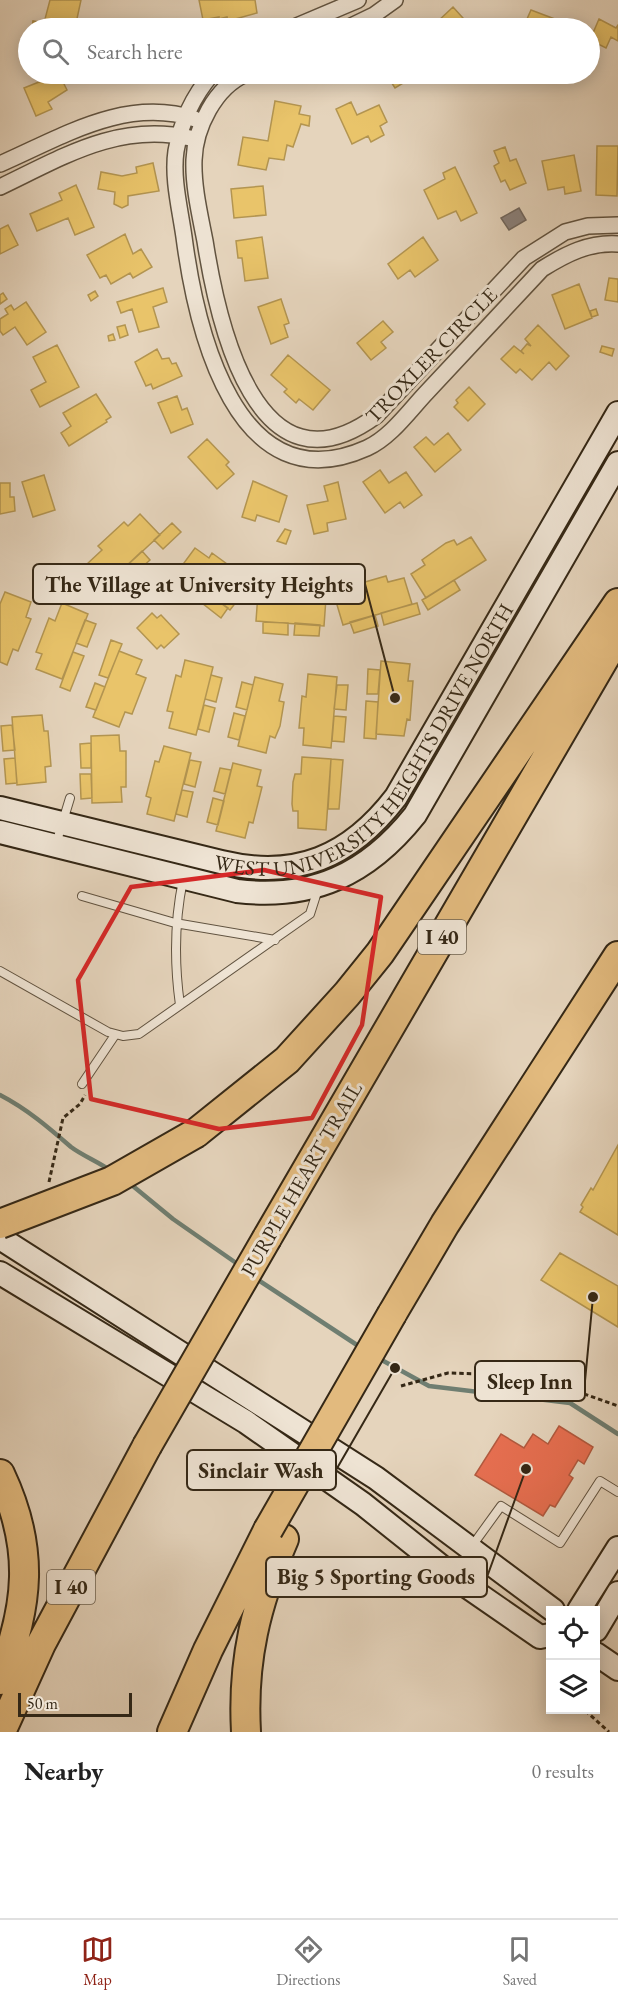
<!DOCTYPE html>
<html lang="en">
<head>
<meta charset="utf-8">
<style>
	:root { --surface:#fff; --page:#f6f6f6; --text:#222; --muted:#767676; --line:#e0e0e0; --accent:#8f2418 }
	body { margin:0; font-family:"EB Garamond",serif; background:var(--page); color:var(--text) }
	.controls { position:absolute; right:18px; bottom:18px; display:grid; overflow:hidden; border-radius:0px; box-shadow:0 3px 15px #0003 }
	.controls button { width:54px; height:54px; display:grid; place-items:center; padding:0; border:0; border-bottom:2px solid var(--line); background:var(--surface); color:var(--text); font:30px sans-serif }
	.scale { position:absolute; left:18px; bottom:15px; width:114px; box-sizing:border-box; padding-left:6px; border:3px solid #352816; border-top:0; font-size:16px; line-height:21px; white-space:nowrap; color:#352816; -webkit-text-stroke:4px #eee3d3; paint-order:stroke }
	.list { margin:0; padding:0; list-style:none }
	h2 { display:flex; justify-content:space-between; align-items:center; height:78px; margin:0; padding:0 24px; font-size:26px }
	h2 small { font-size:20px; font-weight:400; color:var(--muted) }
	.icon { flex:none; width:33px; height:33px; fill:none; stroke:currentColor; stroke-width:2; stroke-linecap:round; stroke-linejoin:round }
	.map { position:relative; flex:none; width:618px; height:1732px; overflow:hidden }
	.search { position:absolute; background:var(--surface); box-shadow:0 3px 15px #0003; left:18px; right:18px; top:18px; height:66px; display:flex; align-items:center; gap:15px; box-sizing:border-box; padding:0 21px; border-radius:33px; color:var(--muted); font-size:22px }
	.sheet { height:186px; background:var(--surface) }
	nav { display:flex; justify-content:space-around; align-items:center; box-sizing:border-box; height:84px; border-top:2px solid var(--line); background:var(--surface); font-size:16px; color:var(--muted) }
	nav a { display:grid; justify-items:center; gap:3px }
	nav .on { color:var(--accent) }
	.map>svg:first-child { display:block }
	.homes { fill:#e9c46a; stroke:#b39551; stroke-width:1.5 }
	.shops { fill:#e76f51; stroke:#b25a3f; stroke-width:1.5 }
	.industry { fill:#8a817c; stroke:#70665d; stroke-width:1.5 }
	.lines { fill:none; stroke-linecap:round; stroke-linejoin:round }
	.stream { stroke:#6f7e71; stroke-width:4.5 }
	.lane-casing { stroke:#615340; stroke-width:10 }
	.street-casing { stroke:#615340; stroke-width:18 }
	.secondary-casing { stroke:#352816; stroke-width:26 }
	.highway-casing { stroke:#352816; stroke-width:32 }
	.path { stroke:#352816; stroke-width:3; stroke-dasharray:4.5 3; stroke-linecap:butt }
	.lane { stroke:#eee3d3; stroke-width:8 }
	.street { stroke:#eee3d3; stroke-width:15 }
	.secondary { stroke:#eee3d3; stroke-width:22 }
	.highway { stroke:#e2ba7e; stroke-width:28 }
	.highway-bridge-casing { stroke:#352816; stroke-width:32; stroke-linecap:butt }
	.highway-bridge { stroke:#e2ba7e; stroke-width:28 }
	.marked { fill:none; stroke:#d62828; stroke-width:4.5; stroke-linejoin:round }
	.labels { text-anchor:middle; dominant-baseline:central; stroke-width:6; stroke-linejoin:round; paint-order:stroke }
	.shield { fill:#eee3d3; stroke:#6c604f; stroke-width:1.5 }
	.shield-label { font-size:20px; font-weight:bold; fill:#352816 }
	.street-label { font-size:21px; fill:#352816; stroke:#eee3d3 }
	.leader { fill:none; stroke:#352816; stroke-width:2 }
	.callout-dot { fill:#352816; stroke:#eee3d3; stroke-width:2 }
	.callout { fill:#eee3d3; stroke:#352816; stroke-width:2 }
	.callout-label { font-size:22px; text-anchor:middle; font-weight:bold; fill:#352816 }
</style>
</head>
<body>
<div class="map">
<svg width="618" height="1732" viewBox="0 0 618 1732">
	<rect width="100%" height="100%" fill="#e5d4bc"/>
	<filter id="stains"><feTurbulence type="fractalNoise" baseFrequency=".00333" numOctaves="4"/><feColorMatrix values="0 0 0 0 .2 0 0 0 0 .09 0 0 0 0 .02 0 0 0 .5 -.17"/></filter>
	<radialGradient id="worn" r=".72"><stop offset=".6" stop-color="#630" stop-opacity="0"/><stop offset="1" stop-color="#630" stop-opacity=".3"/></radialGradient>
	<!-- homes -->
	<path class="homes" d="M50 0H81L75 28H32L33 21 44 23Z
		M199 0H255L257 13 228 21 227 17 219 19V17L203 20Z
		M453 7 472 28H441L436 23Z
		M531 10 568 24 566 28H523Z
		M599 19 616 28 618 25V41L611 37 606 48 590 40Z
		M59 74 67 90 48 102 52 109 36 116 24 88Z
		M386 74H418L395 88Z
		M275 101 301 106 299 114 310 116 309 126 301 124 293 147 287 145 284 160 269 158 266 170 238 165 243 137 268 141Z
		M351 102 357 115 379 105 387 122 380 126 384 135 371 142 368 136 352 144 336 109Z
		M597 146H618L617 196 596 195Z
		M505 147 510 161 516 159 526 183 510 190 505 180 501 182 494 166 499 163 494 151Z
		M574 155 581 191 565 194 564 187 548 190 542 161Z
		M153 163 159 191 128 196V205L122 208 114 204 115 192 98 189 101 172 122 176 137 173 136 167Z
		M455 167 477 213 461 221 456 211 438 219 424 190 445 179 443 173Z
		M76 185 94 227 75 235 68 218 37 231 30 214 62 200 59 193Z
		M263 186 266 215 234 218 231 189Z
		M8 225 18 245 0 254V229Z
		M125 234 133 254 141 249 152 267 133 278 130 273 111 284 106 275 100 278 87 255Z
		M262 237 268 278 245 281 242 258H238L236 241Z
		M423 237 438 260 415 277 410 270 398 279 388 264Z
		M609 278 618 279V302L605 300Z
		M579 284 592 318 565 329 552 295Z
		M163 288 167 302 153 307 159 327 139 332 132 309 121 313 117 302Z
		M95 291 98 296 91 301 88 295Z
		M3 293 7 299 0 304V295Z
		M281 299 289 323 284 325 288 337 271 344 258 307Z
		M26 302 46 332 27 345 15 327 3 335 0 331V319L8 314 5 309 11 305 14 310Z
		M596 309 598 315 592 317 590 311Z
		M383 321 393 332 381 342 386 348 371 360 357 343Z
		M125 325 128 335 120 338 117 327Z
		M538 325 569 356 556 370 549 362 532 380 520 369 516 373 501 359 514 346 524 354 521 351 527 344 531 346 525 339Z
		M113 334 115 340 109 341 108 336Z
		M57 345 79 387 40 407 31 390 46 382 33 357Z
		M602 346 614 349 612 356 600 352Z
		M157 349 162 359 169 358 172 364 176 363 182 376 153 389 151 384 146 386 135 362Z
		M288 355 330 390 313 410 299 399 296 403 284 392 287 389 271 375Z
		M469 387 485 404 468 421 454 407 458 403 456 400Z
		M96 394 111 417 106 420 107 422 69 446 61 433 71 426 63 413Z
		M177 396 182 410 187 408 193 424 171 433 158 403Z
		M448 433 461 450 435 472 414 447 426 437 434 445Z
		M207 439 229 462 226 465 234 474 217 489 188 457Z
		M380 470 389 483 406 472 422 495 404 508 400 502 385 513 363 482Z
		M44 475 55 510 33 517 22 482Z
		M253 481 287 496 279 522 257 515 255 521 242 517Z
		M338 482 346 519 327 523 328 531 314 534 307 505 328 501 324 486Z
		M0 483H10V497H14L15 511 0 514Z
		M140 514 160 535 106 585 87 564 102 550 98 546 124 522 128 526Z
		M172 523 181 532 163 549 154 540Z
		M285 529 291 531 286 544 277 541Z
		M471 537 486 560 426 598 411 574 425 565 422 560 446 543 454 540 457 545Z
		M195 548 209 558 212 553 242 575 238 580 248 587 230 610 178 571Z
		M142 551 150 560 131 577 123 569Z
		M386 576 388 582 404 578 412 604 343 625 335 598 341 597 340 594 352 592 351 587 358 584Z
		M454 580 460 590 428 610 422 600Z
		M283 588 305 589 313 591 312 597 326 598 324 626 256 621 258 593 275 594V589Z
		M5 592 31 602 26 617 31 619 18 651 13 649 7 665 0 662V604Z
		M209 594 228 608 221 618 202 603Z
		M62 603 88 614 62 679 36 669 42 654 36 652 49 618 55 621Z
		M417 603 420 614 384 625 381 613Z
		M152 613 157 618 161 615 179 634 164 648 161 645 157 649 137 628Z
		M375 615 378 626 354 633 350 622Z
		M85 620 96 624 87 647 76 643Z
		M263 622 288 623V635L263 633Z
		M295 623 320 625 319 636 294 635Z
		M111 640 122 644 108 678 99 675Z
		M119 651 142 660 136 674 146 678 132 714 125 712 119 727 93 717Z
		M73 652 84 656 70 691 60 687Z
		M185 660 213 667 196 735 169 728 173 712 167 711 176 675 181 677Z
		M381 661 410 664 408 681H413L410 720 407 719 404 736 376 734Z
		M368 669 380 670 378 694H367Z
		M308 674 337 677 331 748 303 745 304 728H299L302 696 306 697Z
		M211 675 222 678 216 702 205 699Z
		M255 677 283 684 279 701 284 702 280 726 275 738 270 736 266 753 238 746Z
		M242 682 253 685 247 710 236 707Z
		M95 683 105 687 96 710 86 707Z
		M337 685H348L346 710 334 709Z
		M366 701 378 702 376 739 364 738Z
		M204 705 215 708 209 732 198 729Z
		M234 713 245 716 239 740 228 737Z
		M42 715 44 731H48L51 766 45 767 46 782 17 785 12 717Z
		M334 716 346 717 344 742 332 741Z
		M12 725 15 750 3 751 1 726Z
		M119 735 120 751H126V787H121L122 802 92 803 91 736Z
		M91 743V768H81L80 744Z
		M164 746 191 753 174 821 147 814 151 798 146 796 155 761 159 762Z
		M302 757 331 759 326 830 298 828V811H293L292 804 293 782 295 774H301Z
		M15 758 17 783 6 784 4 759Z
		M331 759 343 760 339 809H328Z
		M190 760 201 762 195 787 184 784Z
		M233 763 261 770 257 786 262 787 253 823 249 822 245 838 216 831Z
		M220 768 231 770 225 794 214 791Z
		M80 774H91L92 798 81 799Z
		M182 790 193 792 187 817 176 814Z
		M213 798 224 801 218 825 207 822Z
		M618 1145V1235L580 1212 583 1207 581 1205 591 1188 593 1190Z
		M560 1253 618 1286V1327L541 1280Z"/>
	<!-- shops -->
	<path class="shops" d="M559 1426 593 1447 584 1464 578 1460 569 1475 573 1478 555 1507 550 1505 543 1516 475 1475 501 1434 524 1448 533 1434 548 1444Z"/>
	<!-- industry -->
	<path class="industry" d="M519 208 526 220 509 230 501 218Z"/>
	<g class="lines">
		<!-- stream -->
		<path class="stream" d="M0 1095C27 1109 48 1127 71 1147 83 1156 99 1162 111 1171
			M128 1182 173 1219 239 1265
			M255 1278 360 1347
			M378 1358 429 1386 570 1403 618 1434"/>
		<defs>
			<path id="lane" d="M56 844 70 798
				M82 896 175 923 275 940
				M0 971 108 1032 123 1036 139 1034 310 914 318 889
				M180 1005C174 962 174 923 183 880
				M82 1084 115 1035
				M472 1546 501 1506 560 1543 600 1481 618 1492"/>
			<path id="street" d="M292 28 358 0
				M347 28 374 15 395 0
				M212 74C194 95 181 122 176 151 172 178 180 209 184 237 196 328 236 507 367 448 391 437 409 411 427 392 465 351 504 310 542 269 566 254 589 242 618 244
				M246 74C215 87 195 128 194 160 193 186 200 215 205 241 218 324 257 503 376 416L524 258 565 232 588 226 618 225
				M0 164C62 137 126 96 195 119
				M0 187C63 157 118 122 190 138"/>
			<g id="secondary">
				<path id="s1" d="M0 808 221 862C296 880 350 857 396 797L618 413"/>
				<path d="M0 832 237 891C313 900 368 874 415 815L618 463"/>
				<path d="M0 1238 376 1478 553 1610"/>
				<path d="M0 1273 246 1422 363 1504 462 1583 540 1637 550 1635"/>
				<path d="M579 1610 618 1548"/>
				<path d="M596 1630 618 1593"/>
				<path d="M596 1654 618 1669"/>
			</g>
			<path id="highway" d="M196 1133 287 1060 347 994 380 953 618 603
				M267 1238 618 635
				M392 1314 445 1224 618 956
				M0 1474C35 1548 29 1606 0 1680
				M1 1732 41 1644 147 1446
				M172 1732 208 1650 268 1530
				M246 1732C242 1660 256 1604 284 1539"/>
		</defs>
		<!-- lane casing -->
		<use href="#lane" class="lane-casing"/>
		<!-- street casing -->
		<use href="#street" class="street-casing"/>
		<!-- secondary casing -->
		<use href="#secondary" class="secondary-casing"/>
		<!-- highway casing -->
		<use href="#highway" class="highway-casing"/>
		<!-- path -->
		<path class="path" d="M49 1182 63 1118 80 1104 85 1095
			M401 1386 448 1373 513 1375 545 1380 618 1406
			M588 1710 587 1712 609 1732"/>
		<!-- lane -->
		<use href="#lane" class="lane"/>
		<!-- street -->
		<use href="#street" class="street"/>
		<!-- secondary -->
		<use href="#secondary" class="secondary"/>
		<!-- highway -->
		<use href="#highway" class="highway"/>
		<defs>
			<path id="highway-bridge" d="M0 1224 112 1181 196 1133
				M147 1446 267 1238
				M268 1530 392 1314"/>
		</defs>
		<!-- highway-bridge casing -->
		<use href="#highway-bridge" class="highway-bridge-casing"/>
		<!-- highway-bridge -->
		<use href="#highway-bridge" class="highway-bridge"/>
	</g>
	<!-- marked area -->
	<path class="marked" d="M264 870 381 897 362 1025 312 1118 219 1129 91 1099 78 980 131 887Z"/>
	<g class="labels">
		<!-- shield labels -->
		<g class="shield">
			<rect x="418" y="920" width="48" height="34" rx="4.5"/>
			<rect x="47" y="1570" width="48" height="34" rx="4.5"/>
		</g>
		<g class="shield-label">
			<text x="442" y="937">I 40</text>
			<text x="71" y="1587">I 40</text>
		</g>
		<!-- street labels -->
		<g class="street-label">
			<text transform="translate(431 355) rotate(-46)">TROXLER CIRCLE</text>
			<text stroke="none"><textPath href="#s1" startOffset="435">WEST UNIVERSITY HEIGHTS DRIVE NORTH</textPath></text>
			<text transform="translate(301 1179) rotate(-60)">PURPLE HEART TRAIL</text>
		</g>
	</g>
	<!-- callouts -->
	<path class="leader" d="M395 698L365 584M593 1297L585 1381M395 1368L336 1470M526 1469L487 1577"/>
	<g class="callout-dot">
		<circle cx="395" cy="698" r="6"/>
		<circle cx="593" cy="1297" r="6"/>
		<circle cx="395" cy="1368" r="6"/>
		<circle cx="526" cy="1469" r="6"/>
	</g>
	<g class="callout">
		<rect x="33" y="564" width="332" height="40" rx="6"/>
		<rect x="475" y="1361" width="110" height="40" rx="6"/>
		<rect x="187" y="1450" width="149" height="40" rx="6"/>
		<rect x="266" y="1557" width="221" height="40" rx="6"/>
	</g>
	<g class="callout-label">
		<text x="199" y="592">The Village at University Heights</text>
		<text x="530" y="1389">Sleep Inn</text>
		<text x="261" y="1478">Sinclair Wash</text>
		<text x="376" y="1584">Big 5 Sporting Goods</text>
	</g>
	<rect width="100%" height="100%" filter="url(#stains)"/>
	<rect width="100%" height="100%" fill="url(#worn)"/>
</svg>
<div class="controls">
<button><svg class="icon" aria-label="locate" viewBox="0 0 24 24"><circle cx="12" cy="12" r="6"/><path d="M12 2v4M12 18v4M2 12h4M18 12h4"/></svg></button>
<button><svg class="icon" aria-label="layers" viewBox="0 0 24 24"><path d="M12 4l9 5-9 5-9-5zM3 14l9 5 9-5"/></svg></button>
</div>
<div class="scale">50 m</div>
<div class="search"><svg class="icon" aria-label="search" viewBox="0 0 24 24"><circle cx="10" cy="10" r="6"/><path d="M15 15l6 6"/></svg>Search here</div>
</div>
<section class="sheet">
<h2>Nearby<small>0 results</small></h2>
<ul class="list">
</ul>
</section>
<nav>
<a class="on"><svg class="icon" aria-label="map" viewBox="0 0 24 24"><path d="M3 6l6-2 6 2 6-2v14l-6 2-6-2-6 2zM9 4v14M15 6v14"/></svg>Map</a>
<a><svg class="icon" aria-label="directions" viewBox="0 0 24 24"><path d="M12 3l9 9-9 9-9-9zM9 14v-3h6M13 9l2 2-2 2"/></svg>Directions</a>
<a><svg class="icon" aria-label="saved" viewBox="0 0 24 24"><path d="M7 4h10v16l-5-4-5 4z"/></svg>Saved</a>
</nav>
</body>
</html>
